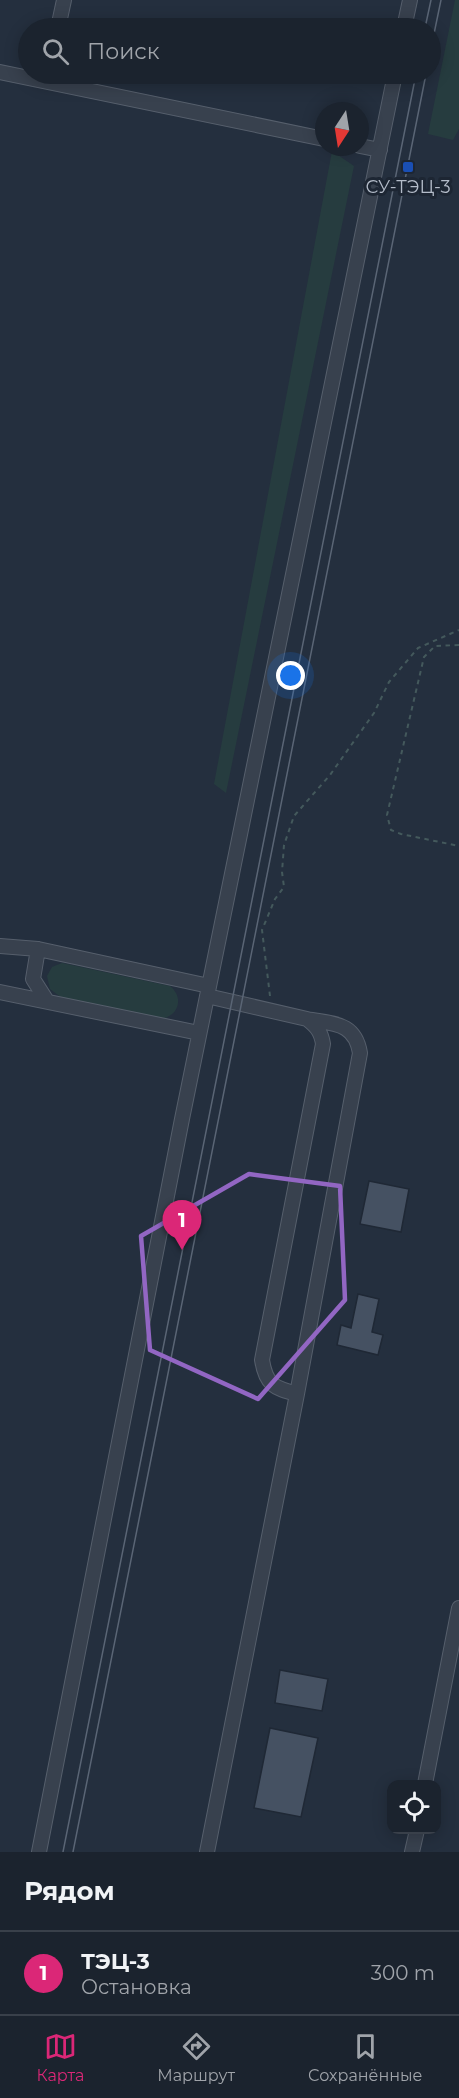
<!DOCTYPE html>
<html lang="ru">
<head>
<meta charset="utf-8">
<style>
	:root { --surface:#1b232e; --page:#282f3a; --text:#f1f3f6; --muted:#a0a4aa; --line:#39404a; --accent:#db2777 }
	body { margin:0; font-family:Montserrat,sans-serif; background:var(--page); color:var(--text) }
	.controls { position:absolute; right:18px; bottom:18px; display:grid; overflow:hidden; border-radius:12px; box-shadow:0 3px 15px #0003 }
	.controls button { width:54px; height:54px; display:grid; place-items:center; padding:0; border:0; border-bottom:2px solid var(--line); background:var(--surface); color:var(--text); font:30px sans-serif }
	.compass { position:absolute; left:315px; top:102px; width:54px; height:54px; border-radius:50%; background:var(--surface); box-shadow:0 3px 15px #0003; rotate:192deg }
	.you { position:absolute; left:291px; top:676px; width:21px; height:21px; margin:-15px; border:4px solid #fff; border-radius:50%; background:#1a73e8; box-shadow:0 0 0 9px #1a73e833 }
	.badge { display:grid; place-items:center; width:39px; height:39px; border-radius:50%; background:var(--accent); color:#fff; font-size:20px; font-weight:700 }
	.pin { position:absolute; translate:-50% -50px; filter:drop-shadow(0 2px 3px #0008) }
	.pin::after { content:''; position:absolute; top:32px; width:21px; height:18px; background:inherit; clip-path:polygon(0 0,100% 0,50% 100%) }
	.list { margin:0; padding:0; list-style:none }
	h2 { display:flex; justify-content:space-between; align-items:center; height:78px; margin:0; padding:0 24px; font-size:26px }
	h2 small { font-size:20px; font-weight:400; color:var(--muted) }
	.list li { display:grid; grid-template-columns:39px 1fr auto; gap:18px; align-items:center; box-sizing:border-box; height:84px; padding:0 24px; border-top:2px solid var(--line) }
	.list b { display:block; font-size:22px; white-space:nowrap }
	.list p { margin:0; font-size:20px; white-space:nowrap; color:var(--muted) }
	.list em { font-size:20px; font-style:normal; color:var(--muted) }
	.icon { flex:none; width:33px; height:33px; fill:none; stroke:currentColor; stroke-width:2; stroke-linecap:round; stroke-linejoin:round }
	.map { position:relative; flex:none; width:459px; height:1852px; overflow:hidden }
	.search { position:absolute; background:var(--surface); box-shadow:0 3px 15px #0003; left:18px; right:18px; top:18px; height:66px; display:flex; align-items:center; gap:15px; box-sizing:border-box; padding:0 21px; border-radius:33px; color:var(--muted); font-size:22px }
	.sheet { height:162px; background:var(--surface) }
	nav { display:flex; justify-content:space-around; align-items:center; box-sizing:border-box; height:84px; border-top:2px solid var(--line); background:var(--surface); font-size:16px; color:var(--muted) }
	nav a { display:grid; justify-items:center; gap:3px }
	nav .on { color:var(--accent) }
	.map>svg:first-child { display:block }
	.green { fill:#263c3f }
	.building { fill:#455162; stroke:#1f2835; stroke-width:1.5 }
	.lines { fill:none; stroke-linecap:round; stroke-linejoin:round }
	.minor-casing { stroke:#565f6c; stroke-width:16 }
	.path { stroke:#44595c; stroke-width:2; stroke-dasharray:4.5 4.5; stroke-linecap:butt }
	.minor { stroke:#38414e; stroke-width:14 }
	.tram { stroke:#5a6575; stroke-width:1.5 }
	.marked { fill:none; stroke:#9266c3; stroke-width:4.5; stroke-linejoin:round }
	.transit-dot { fill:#1a4fb4; stroke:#1d2633; stroke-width:2 }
	.labels { text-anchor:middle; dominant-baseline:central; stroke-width:6; stroke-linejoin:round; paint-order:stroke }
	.poi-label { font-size:18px; fill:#b4bcc9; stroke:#1d2633 }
</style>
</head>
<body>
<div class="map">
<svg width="459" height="1852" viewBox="0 0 459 1852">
	<rect width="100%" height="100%" fill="#242f3e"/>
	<!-- green -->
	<path class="green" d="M455 0H459V129L453 140 428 134Z
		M332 151 354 166 226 793 214 784Z
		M62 963 170 986C185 998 178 1018 159 1019L62 998 50 989 47 976 52 967Z"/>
	<!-- building -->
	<path class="building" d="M369 1181 409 1189 401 1232 360 1224Z
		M358 1294 379 1299 372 1332 383 1335 378 1355 337 1345 341 1325 351 1328Z
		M280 1670 328 1679 322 1711 275 1703Z
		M270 1728 318 1738 301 1817 254 1808Z"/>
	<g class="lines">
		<defs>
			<path id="minor" d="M58 28 64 0
				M404 28 410 0
				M0 72 324 139
				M360 146 380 150
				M0 946 38 949 209 986
				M38 949 33 979 47 1001
				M0 992 199 1033
				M207 996 307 1019C316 1026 321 1031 323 1044L262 1360C266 1385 274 1388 297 1394
				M425 1784 459 1608
				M39 1852 182 1119 395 74
				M207 1852 297 1394 360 1053C355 1022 333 1024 307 1019
				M412 1852 417 1830"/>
		</defs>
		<!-- minor casing -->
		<use href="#minor" class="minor-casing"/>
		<!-- path -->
		<path class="path" d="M459 645 435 646 424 657 387 815 391 830 401 834 459 846
			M270 996 262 930 275 899 284 887 282 872 284 845 294 816 330 775 374 713 389 682 418 648 459 630"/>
		<!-- minor -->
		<use href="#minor" class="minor"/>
		<!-- tram -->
		<path class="tram" d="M425 28 431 0
			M430 53 441 0
			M63 1852 416 74
			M73 1852 426 74"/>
	</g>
	<!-- marked area -->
	<path class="marked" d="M249 1174 340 1186 345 1300 258 1399 150 1350 141 1236Z"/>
	<!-- markers -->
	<rect class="transit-dot" x="402" y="161" width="12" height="12" rx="3"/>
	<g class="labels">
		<!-- poi labels -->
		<g class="poi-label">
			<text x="408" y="187">СУ-ТЭЦ-3</text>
		</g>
	</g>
</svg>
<div class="controls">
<button><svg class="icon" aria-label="locate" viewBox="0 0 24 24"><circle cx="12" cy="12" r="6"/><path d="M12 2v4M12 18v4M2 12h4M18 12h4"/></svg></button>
</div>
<svg class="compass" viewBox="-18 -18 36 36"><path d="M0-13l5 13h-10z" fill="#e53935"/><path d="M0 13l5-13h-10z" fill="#a0a4aa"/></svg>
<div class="you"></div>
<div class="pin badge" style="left:182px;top:1250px">1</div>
<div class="search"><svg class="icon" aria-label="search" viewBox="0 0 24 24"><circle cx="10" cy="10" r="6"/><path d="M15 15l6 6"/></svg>Поиск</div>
</div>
<section class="sheet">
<h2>Рядом<small></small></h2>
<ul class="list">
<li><span class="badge">1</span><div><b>ТЭЦ-3</b><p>Остановка</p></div><em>300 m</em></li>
</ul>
</section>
<nav>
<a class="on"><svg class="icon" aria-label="map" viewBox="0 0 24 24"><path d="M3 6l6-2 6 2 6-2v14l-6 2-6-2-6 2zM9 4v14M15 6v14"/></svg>Карта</a>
<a><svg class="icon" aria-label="directions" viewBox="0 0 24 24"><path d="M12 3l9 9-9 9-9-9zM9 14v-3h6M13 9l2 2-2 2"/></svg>Маршрут</a>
<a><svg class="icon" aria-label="saved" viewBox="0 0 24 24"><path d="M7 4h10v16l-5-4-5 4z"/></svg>Сохранённые</a>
</nav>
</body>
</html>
